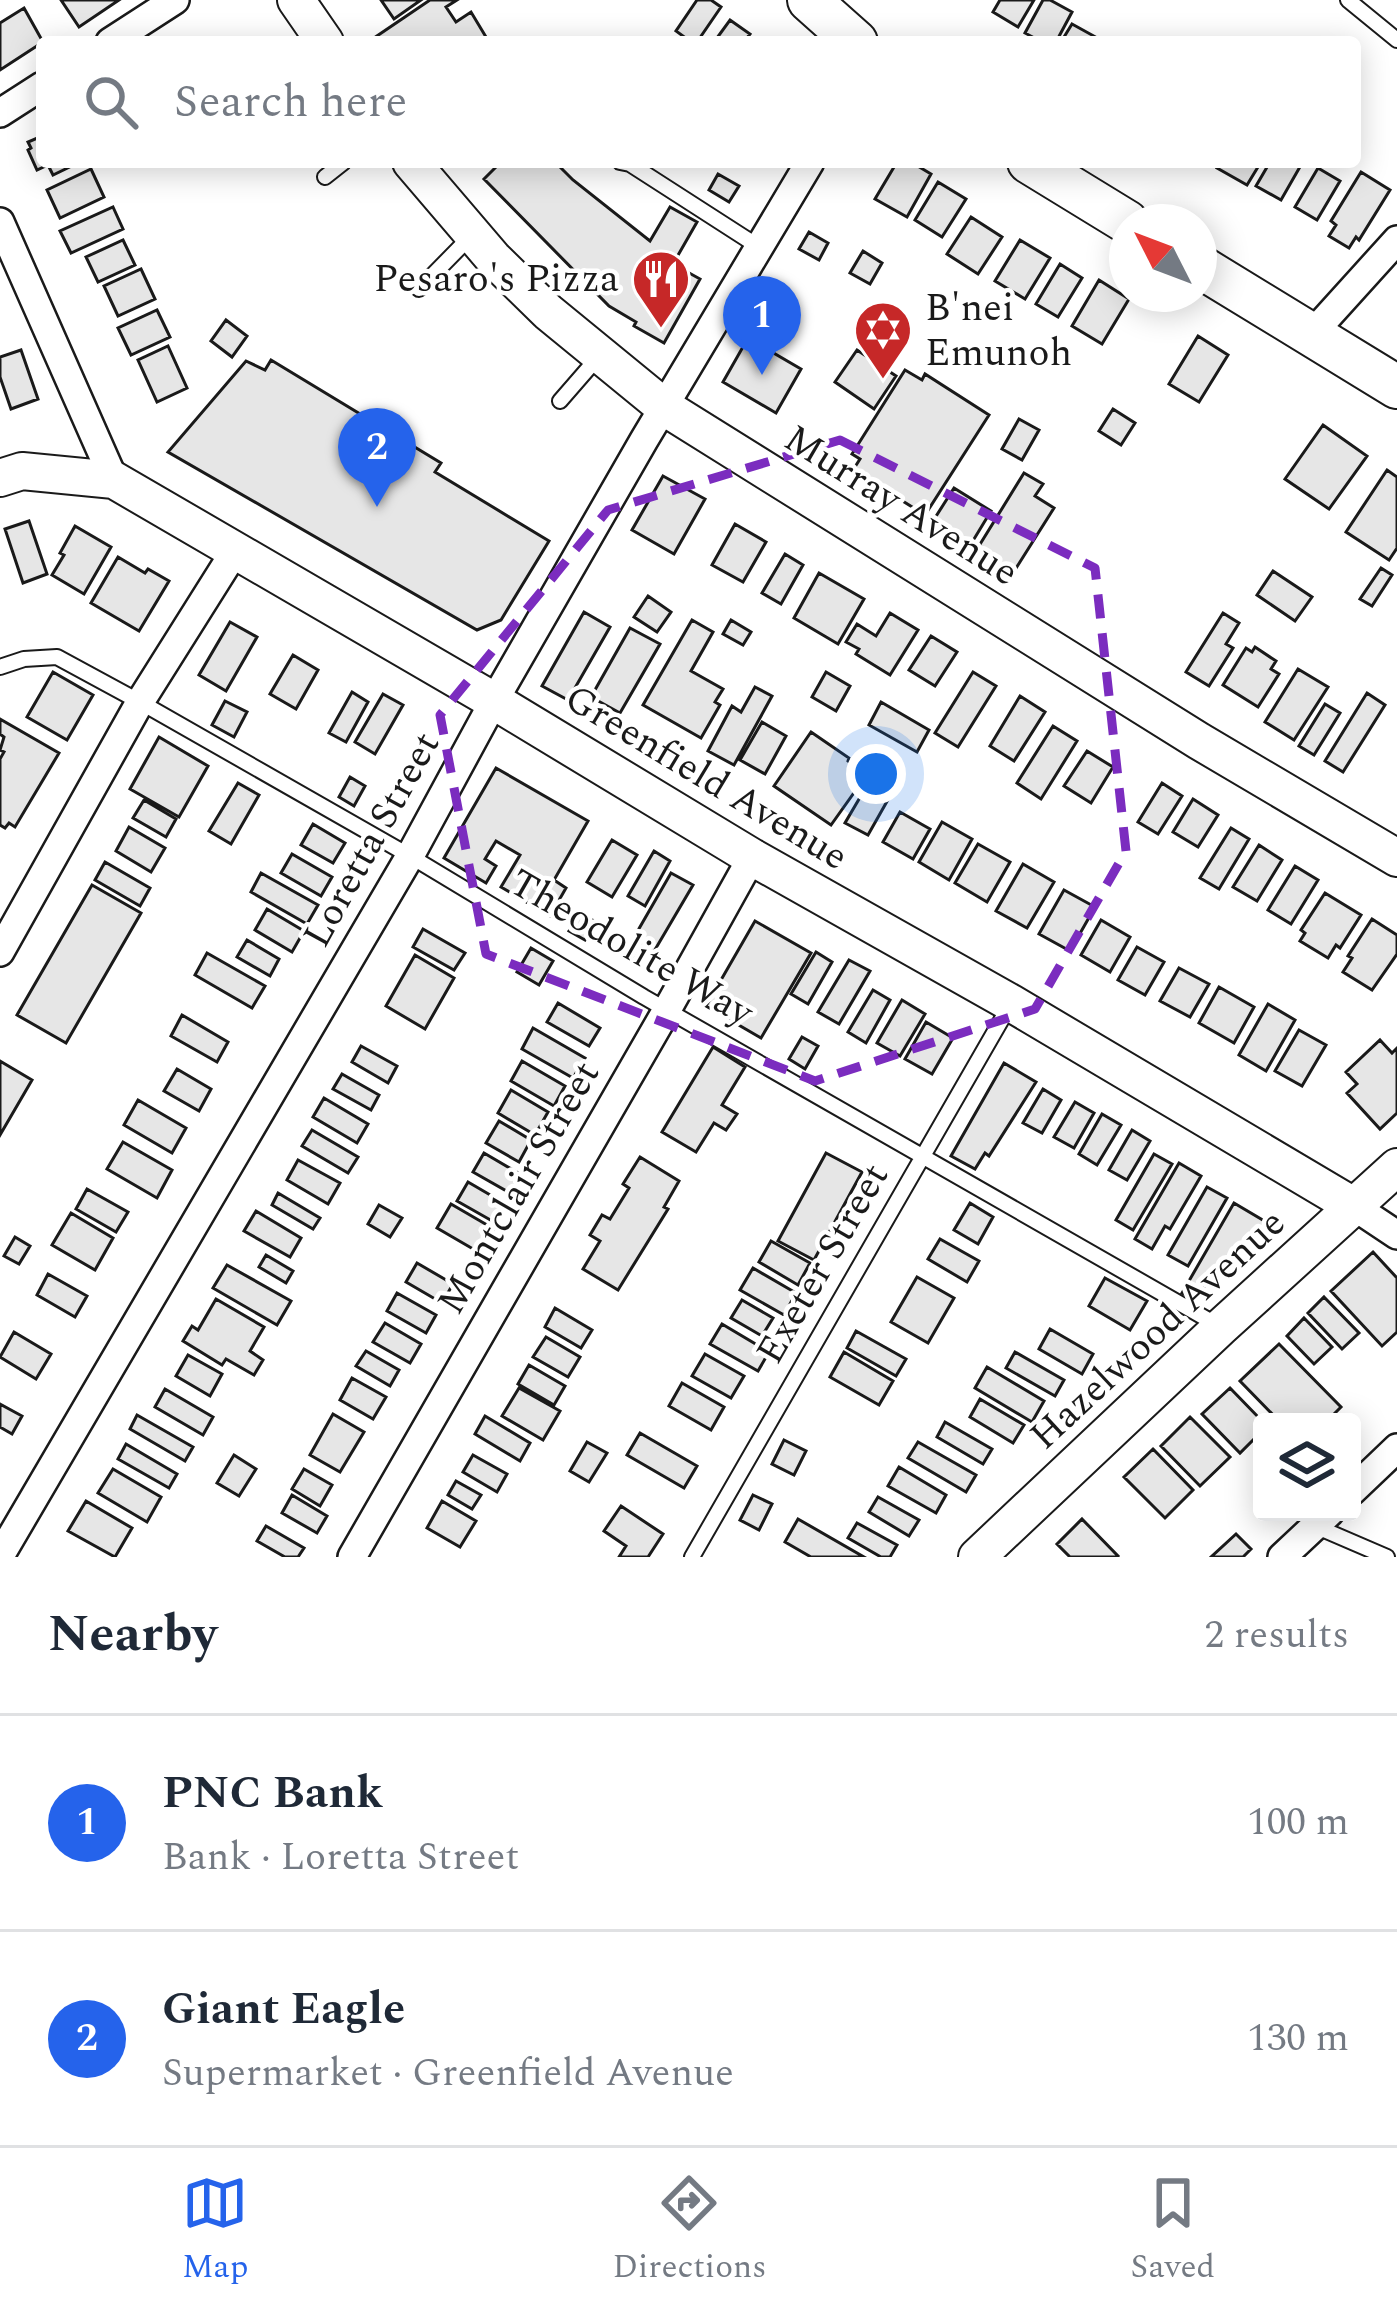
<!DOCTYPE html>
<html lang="en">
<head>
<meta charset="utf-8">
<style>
	:root { --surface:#fff; --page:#f2f2f3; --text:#1f2937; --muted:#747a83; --line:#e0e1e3; --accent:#2563eb }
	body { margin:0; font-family:Spectral,serif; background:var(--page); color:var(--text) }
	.controls { position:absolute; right:36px; bottom:36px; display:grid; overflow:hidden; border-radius:12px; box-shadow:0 6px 30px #0003 }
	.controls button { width:108px; height:108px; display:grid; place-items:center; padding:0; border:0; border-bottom:3px solid var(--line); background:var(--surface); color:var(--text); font:60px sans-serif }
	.compass { position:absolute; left:1109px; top:204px; width:108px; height:108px; border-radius:50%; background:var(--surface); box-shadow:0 6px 30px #0003; rotate:312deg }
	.you { position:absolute; left:876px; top:774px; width:42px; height:42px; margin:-30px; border:9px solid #fff; border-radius:50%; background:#1a73e8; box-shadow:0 0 0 18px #1a73e833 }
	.badge { display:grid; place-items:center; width:78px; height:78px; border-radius:50%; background:var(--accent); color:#fff; font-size:39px; font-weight:700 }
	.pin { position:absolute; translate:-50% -99px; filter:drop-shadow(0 3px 6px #0008) }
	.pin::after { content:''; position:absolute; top:63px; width:42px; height:36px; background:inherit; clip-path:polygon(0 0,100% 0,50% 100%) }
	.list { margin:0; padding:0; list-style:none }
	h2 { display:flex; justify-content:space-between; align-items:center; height:156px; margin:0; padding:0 48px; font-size:51px }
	h2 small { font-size:39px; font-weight:400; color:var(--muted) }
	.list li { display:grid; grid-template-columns:78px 1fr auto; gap:36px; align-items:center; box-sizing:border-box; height:216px; padding:0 48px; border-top:3px solid var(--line) }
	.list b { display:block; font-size:45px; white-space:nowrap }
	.list p { margin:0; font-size:39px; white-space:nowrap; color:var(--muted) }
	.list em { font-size:39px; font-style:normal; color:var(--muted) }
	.icon { flex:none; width:66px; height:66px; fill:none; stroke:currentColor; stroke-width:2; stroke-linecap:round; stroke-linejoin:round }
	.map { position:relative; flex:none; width:1397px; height:1557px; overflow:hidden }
	.search { position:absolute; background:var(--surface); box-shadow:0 6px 30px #0003; left:36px; right:36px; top:36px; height:132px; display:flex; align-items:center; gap:30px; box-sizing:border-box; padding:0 42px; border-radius:12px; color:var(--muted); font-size:45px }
	.sheet { height:588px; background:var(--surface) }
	nav { display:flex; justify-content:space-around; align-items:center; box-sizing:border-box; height:168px; border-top:3px solid var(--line); background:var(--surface); font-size:33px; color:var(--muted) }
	nav a { display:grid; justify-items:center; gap:6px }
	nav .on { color:var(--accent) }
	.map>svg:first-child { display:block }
	.building { fill:#e6e6e6; stroke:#1a1a1a; stroke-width:3 }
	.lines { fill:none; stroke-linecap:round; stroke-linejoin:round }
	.service-casing { stroke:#1a1a1a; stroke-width:18 }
	.minor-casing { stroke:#1a1a1a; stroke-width:32 }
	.secondary-casing { stroke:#1a1a1a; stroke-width:40 }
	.primary-casing { stroke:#1a1a1a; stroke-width:46 }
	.service { stroke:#fff; stroke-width:14 }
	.minor { stroke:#fff; stroke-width:27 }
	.secondary { stroke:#fff; stroke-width:36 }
	.primary { stroke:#fff; stroke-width:42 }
	.marked { fill:none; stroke:#7b2cbf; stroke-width:9; stroke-dasharray:24 15; stroke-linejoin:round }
	.labels { text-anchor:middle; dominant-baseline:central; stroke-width:9; stroke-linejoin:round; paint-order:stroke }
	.poi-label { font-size:39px; fill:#1a1a1a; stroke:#fff; text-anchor:end }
	.street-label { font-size:39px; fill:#1a1a1a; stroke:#fff }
</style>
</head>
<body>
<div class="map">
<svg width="1397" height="1557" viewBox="0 0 1397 1557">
	<rect width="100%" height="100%" fill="#fff"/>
	<!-- building -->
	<path class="building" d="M61 0H119L79 27Z
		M381 0H421L394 19Z
		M430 0H457L446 7 456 22 471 12 489 42H373L371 40Z
		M697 0H711L721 7 697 42H691L676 31Z
		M1000 0H1034L1018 27 993 12Z
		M1043 0H1050L1072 12 1056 42H1042L1025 33Z
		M24 8 43 42 0 70V23Z
		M730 20 750 34 744 42H714Z
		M1072 24 1101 40 1100 42H1061Z
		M42 136V162H80L53 175 48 165 37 170 28 150 31 148 28 142Z
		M501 162H555L573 180 650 241 670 207 697 222 673 264 700 279 664 343 634 326 636 322 609 306 484 179Z
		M897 162H911L931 174 907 217 875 199Z
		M1221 162H1261L1247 185 1217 168Z
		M1270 162H1296L1301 165 1281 200 1256 186Z
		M1318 168 1340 181 1317 220 1295 207Z
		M91 169 104 197 60 218 47 190Z
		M1361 172 1390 190 1359 240 1356 237 1349 248 1329 236 1336 225 1331 221Z
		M718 174 739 186 729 202 709 190Z
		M938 182 966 199 942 237 915 220Z
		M113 207 123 229 71 253 60 231Z
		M971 217 1002 237 978 274 947 254Z
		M809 232 828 243 819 260 799 249Z
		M123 240 135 265 98 282 86 257Z
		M1020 240 1050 258 1025 299 995 281Z
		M863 251 882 263 870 284 850 273Z
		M1060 264 1082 278 1058 317 1036 304Z
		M141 269 155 299 118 316 104 286Z
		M1099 280 1129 299 1102 344 1072 326Z
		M157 310 170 337 131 355 118 328Z
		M226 320 247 336 232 357 211 341Z
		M1198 336 1228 355 1199 402 1169 384Z
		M748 338 801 369 776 413 723 382Z
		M168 346 187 388 157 402 138 360Z
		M21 350 38 399 11 409 0 377V357Z
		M857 350 896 376 874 409 835 382Z
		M271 360 441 463 435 472 549 541 501 620 477 630 168 452 246 361 265 370Z
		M905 370 922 380 925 374 989 415 925 515 853 470 860 459 852 454Z
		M1113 409 1135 423 1121 445 1099 431Z
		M1019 419 1039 430 1022 460 1002 449Z
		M1323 425 1367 456 1329 509 1285 479Z
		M1387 470 1397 477V548L1389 560 1346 532Z
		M1024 473 1043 484 1035 496 1054 508 1013 573 1002 566 1000 570 974 554Z
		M663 476 705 499 674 554 632 530Z
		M954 488 991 511 971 544 933 521Z
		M29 521 47 574 23 583 5 529Z
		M735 524 766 542 743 582 712 565Z
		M75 526 111 547 84 594 52 575 64 555 60 553Z
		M785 554 803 565 781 604 762 593Z
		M118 557 145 573 148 569 169 581 139 631 91 603Z
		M1381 568 1392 575 1372 606 1360 599Z
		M1273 571 1312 597 1295 621 1257 595Z
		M819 573 864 599 838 644 794 618Z
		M648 596 671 612 657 632 634 617Z
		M584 612 610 627 568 700 542 686Z
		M890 613 918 630 890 675 856 654 859 649 846 642 857 624 876 636Z
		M1223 613 1239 623 1226 644 1233 648 1209 686 1186 672Z
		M692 620 713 632 691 671 723 689 715 702 720 705 701 738 643 705Z
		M731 620 751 632 743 645 723 634Z
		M230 622 257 637 226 691 199 675Z
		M630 628 660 644 620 713 591 697Z
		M931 636 957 652 935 686 909 670Z
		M1255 647 1276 661 1271 669 1279 674 1258 707 1223 685 1246 648 1252 652Z
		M293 655 318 670 296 709 270 694Z
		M1298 669 1328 687 1294 740 1265 722Z
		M53 672 93 695 67 740 27 717Z
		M826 672 850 686 836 711 812 697Z
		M973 672 996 686 958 747 935 733Z
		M755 687 772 696 734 765 708 751 732 706 741 712Z
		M352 692 368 702 346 742 329 733Z
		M1367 693 1385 705 1343 772 1325 761Z
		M383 694 403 705 375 754 355 742Z
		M1020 696 1045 712 1014 761 990 746Z
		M225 701 247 712 234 737 212 725Z
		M881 702 929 730 917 752 869 725Z
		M1325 704 1340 713 1314 755 1299 746Z
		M0 719 59 753 15 827 9 823 5 828 0 825V759L4 752 0 750 4 737 0 734Z
		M762 722 786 736 765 774 740 760Z
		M1053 726 1077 741 1041 799 1017 783Z
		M811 732 849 758 848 761 857 768 854 773 863 780 831 825 774 786Z
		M159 737 208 766 179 817 130 789Z
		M1087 751 1113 767 1091 803 1064 786Z
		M496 768 588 821 554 880 566 888 550 916 501 887 520 855 496 841 485 859 496 866 486 883 444 858Z
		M350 777 365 786 354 806 339 797Z
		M872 777 894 789 868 835 845 823Z
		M238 783 259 795 231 844 209 831Z
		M1162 783 1182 796 1158 834 1138 822Z
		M1193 799 1218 815 1198 847 1173 832Z
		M144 800 176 819 166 837 133 818Z
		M900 812 930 829 913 859 883 842Z
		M942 822 972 839 949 880 919 862Z
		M313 824 345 843 333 863 301 845Z
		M129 827 165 848 151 872 116 851Z
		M1231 828 1249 839 1219 889 1200 878Z
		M612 840 637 855 612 897 587 882Z
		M978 844 1010 862 987 902 955 883Z
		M1259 845 1282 860 1257 901 1233 887Z
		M654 851 670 861 645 906 628 896Z
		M292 854 332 877 321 896 281 873Z
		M105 862 150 888 140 906 95 880Z
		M1023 864 1054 882 1027 928 996 911Z
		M1295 866 1318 880 1291 924 1268 910Z
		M261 873 318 905 307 924 251 892Z
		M671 873 693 885 646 965 625 953Z
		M92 885 141 913 66 1043 17 1015Z
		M1064 890 1095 907 1070 951 1039 934Z
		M1325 893 1361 915 1340 948 1336 945 1328 958 1300 941 1305 933 1301 930Z
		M267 909 304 931 292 952 255 930Z
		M580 913 596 922 585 940 569 931Z
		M1372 919 1397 935V954L1372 990 1343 972 1352 958 1348 956Z
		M1101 920 1130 937 1110 972 1081 955Z
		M755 921 811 953 761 1038 706 1006Z
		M423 929 465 953 454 970 413 947Z
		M247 940 279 959 270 976 237 957Z
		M1137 947 1164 962 1145 995 1118 980Z
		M531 948 553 961 539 985 517 972Z
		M816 952 832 962 808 1004 791 994Z
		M207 953 265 986 252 1008 195 975Z
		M415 955 454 978 425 1029 386 1006Z
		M849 960 870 971 839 1024 818 1012Z
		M1179 968 1209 984 1190 1017 1160 1001Z
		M1219 987 1254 1007 1234 1043 1199 1023Z
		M873 990 890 1000 866 1043 848 1032Z
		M902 1000 925 1014 900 1056 877 1043Z
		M558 1003 600 1028 589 1046 547 1022Z
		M1268 1004 1295 1020 1266 1071 1239 1055Z
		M182 1015 228 1042 217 1062 171 1036Z
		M926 1022 953 1038 932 1074 905 1059Z
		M533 1028 585 1058 573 1078 522 1049Z
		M1299 1030 1326 1045 1302 1086 1275 1071Z
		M802 1037 818 1046 805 1069 789 1059Z
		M1380 1040 1392 1053 1397 1048V1113L1380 1129 1347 1093 1357 1084 1346 1072Z
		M361 1046 397 1066 388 1083 352 1062Z
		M713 1047 745 1067 722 1105 737 1114 726 1130 714 1123 696 1152 662 1132Z
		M0 1061 32 1080 0 1135Z
		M522 1061 565 1086 554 1106 511 1081Z
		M1004 1063 1036 1082 989 1156 985 1153 975 1169 951 1156Z
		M177 1069 211 1089 199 1111 164 1091Z
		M342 1074 379 1095 371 1110 333 1089Z
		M1043 1089 1061 1100 1042 1133 1023 1123Z
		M511 1090 548 1112 535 1135 498 1113Z
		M324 1098 368 1124 357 1143 313 1117Z
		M138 1100 186 1128 172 1153 124 1125Z
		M1075 1102 1094 1113 1074 1148 1054 1137Z
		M1102 1114 1121 1125 1097 1165 1079 1154Z
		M499 1121 531 1140 519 1162 486 1143Z
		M312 1130 358 1157 348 1173 302 1146Z
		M1132 1130 1150 1141 1127 1180 1109 1170Z
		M123 1142 172 1170 157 1198 107 1169Z
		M484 1153 520 1174 510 1193 473 1172Z
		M826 1153 862 1172 814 1260 778 1241Z
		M1154 1154 1172 1164 1133 1230 1116 1220Z
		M640 1157 679 1181 664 1207 668 1209 618 1290 583 1269 600 1241 590 1235 602 1215 610 1219 629 1188 623 1184Z
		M298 1160 340 1183 328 1204 287 1180Z
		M1179 1163 1201 1176 1170 1229 1165 1226 1152 1249 1135 1239Z
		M468 1182 504 1203 494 1222 457 1201Z
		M1207 1187 1227 1198 1188 1266 1168 1255Z
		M87 1189 128 1212 116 1232 76 1209Z
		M278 1193 320 1218 313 1229 272 1205Z
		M970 1203 993 1217 978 1244 954 1230Z
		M1234 1203 1278 1229 1227 1266 1192 1298 1182 1293Z
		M451 1204 494 1229 480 1253 437 1228Z
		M379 1205 402 1218 390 1237 368 1224Z
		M256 1211 301 1238 290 1257 244 1231Z
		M71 1213 113 1238 95 1270 52 1245Z
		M15 1237 30 1246 19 1264 4 1256Z
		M940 1239 979 1261 967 1282 928 1259Z
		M771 1241 810 1263 798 1285 759 1262Z
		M1373 1252 1397 1278V1332L1382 1346 1331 1291Z
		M266 1255 293 1271 286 1283 259 1267Z
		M417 1263 453 1284 442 1303 406 1282Z
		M227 1265 291 1301 277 1325 213 1288Z
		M753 1268 796 1293 784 1315 740 1290Z
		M48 1274 87 1296 75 1317 37 1295Z
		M917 1277 954 1298 928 1343 891 1322Z
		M1105 1278 1147 1301 1130 1330 1089 1306Z
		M397 1293 436 1315 426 1333 387 1311Z
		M1324 1297 1359 1333 1342 1349 1308 1313Z
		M216 1299 264 1327 250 1351 263 1360 254 1375 226 1359 222 1365 183 1341 192 1326 198 1330Z
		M742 1300 773 1318 762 1336 731 1318Z
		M555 1308 592 1330 581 1348 545 1327Z
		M1304 1318 1332 1347 1314 1364 1287 1336Z
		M385 1323 421 1344 410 1363 373 1342Z
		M722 1324 769 1352 758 1371 710 1344Z
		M1050 1329 1093 1354 1082 1374 1039 1349Z
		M856 1331 906 1359 896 1376 847 1348Z
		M14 1332 51 1354 36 1379 0 1357Z
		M546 1337 580 1357 568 1377 533 1357Z
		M1279 1344 1341 1407 1326 1422H1280L1240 1381Z
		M366 1351 399 1370 390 1386 356 1366Z
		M844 1352 893 1381 879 1405 830 1377Z
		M1015 1352 1064 1380 1055 1396 1006 1368Z
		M705 1354 744 1376 731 1398 692 1376Z
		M188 1355 222 1374 210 1396 176 1376Z
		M529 1365 565 1386 554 1405 518 1384Z
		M987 1367 1044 1401 1032 1422 975 1388Z
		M352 1378 386 1397 373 1419 340 1400Z
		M682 1383 724 1407 711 1430 669 1406Z
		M519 1388 560 1411 543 1440 502 1416Z
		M1230 1388 1263 1422 1262 1431 1240 1453 1202 1414Z
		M165 1389 213 1417 203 1435 155 1407Z
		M980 1399 1024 1425 1013 1443 970 1417Z
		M0 1404 22 1416 12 1434 0 1427Z
		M333 1414 364 1432 340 1472 310 1455Z
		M137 1415 193 1447 185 1461 130 1429Z
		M485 1416 530 1443 520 1461 475 1434Z
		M1190 1417 1230 1457 1200 1486 1161 1446Z
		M945 1422 992 1449 983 1464 937 1437Z
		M640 1433 697 1466 684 1488 627 1455Z
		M784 1440 806 1451 794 1475 772 1464Z
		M587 1442 607 1453 589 1482 570 1471Z
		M918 1442 976 1475 966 1492 908 1458Z
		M126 1444 177 1474 169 1488 118 1459Z
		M1153 1449 1193 1490 1165 1518 1124 1477Z
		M234 1455 256 1469 239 1496 217 1483Z
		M473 1455 507 1474 497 1492 463 1472Z
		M899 1467 946 1495 936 1513 888 1486Z
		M113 1469 161 1497 147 1522 98 1493Z
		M304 1469 332 1485 320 1506 292 1489Z
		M456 1481 481 1495 472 1509 448 1495Z
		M292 1495 327 1516 317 1533 282 1513Z
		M753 1495 772 1504 759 1530 740 1520Z
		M878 1497 919 1520 909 1536 869 1512Z
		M86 1501 132 1528 115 1557 68 1531Z
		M442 1501 476 1521 460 1547 427 1528Z
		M621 1506 663 1534 648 1557H619L626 1546 604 1531Z
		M798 1519 864 1557H811L785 1542Z
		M1082 1519 1118 1556 1117 1557H1070L1057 1544Z
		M857 1523 897 1545 890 1557H881L848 1538Z
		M266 1526 304 1548 298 1557H285L257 1541Z
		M1236 1534 1251 1549 1243 1557H1211Z"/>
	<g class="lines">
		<defs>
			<path id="service" d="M1348 0 1397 40
				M620 162 630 164 759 247
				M325 177 344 162
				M419 289 472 235
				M560 401 600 355
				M0 667 24 659 57 657 140 702 410 856 644 997 1219 1326
				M1315 1526 1387 1557
				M692 1557 1010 1005"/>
			<path id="minor" d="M110 42 175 0
				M0 113 42 86
				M0 222 114 480
				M1311 335 1397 240
				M0 952 140 702 235 551
				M1355 1207 1397 1235
				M1352 1491 1397 1448
				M0 1556 410 856 494 701 644 440 810 162
				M352 1557 668 1008 752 857
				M1282 1557 1330 1512"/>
			<path id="secondary" d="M296 0 325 42
				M411 162 493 258 548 312 664 407 1199 741 1397 858
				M0 478 22 471 114 480 494 701 752 857 1011 1003 1355 1207
				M977 1557 1221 1327 1397 1167"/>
			<path id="primary" d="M809 0 856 42
				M1029 162 1127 222
				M1199 266 1397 387"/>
		</defs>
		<!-- service casing -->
		<use href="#service" class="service-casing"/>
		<!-- minor casing -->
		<use href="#minor" class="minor-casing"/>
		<!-- secondary casing -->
		<use href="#secondary" class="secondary-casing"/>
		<!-- primary casing -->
		<use href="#primary" class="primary-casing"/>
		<!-- service -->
		<use href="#service" class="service"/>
		<!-- minor -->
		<use href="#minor" class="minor"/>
		<!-- secondary -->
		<use href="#secondary" class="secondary"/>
		<!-- primary -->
		<use href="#primary" class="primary"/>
	</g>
	<!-- marked area -->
	<path class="marked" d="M840 440 1095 568 1126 851 1035 1009 815 1081 486 954 440 715 608 510Z"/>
	<!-- icons -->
	<defs>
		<symbol id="restaurant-pin" viewBox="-11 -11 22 30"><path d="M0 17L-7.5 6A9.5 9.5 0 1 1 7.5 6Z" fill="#c62828" stroke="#fff"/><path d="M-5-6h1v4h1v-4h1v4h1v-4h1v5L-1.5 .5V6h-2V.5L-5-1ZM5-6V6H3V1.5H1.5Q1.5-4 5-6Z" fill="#fff"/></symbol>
		<symbol id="synagogue-pin" viewBox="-11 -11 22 30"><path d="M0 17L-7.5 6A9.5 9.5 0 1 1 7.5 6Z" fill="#c62828" stroke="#fff"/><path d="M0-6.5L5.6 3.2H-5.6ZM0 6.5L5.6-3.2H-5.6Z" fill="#fff"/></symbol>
	</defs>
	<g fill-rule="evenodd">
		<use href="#restaurant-pin" x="628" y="246" width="66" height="90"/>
		<use href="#synagogue-pin" x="850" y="297" width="66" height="90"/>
	</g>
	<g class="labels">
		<!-- poi labels -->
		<g class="poi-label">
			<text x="619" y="279">Pesaro's Pizza</text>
			<text x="925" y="308" text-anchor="start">B'nei<tspan x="925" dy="45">Emunoh</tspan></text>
		</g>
		<!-- street labels -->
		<g class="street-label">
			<text transform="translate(901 506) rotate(32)">Murray Avenue</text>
			<text transform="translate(706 778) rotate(31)">Greenfield Avenue</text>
			<text transform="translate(372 840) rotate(-61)">Loretta Street</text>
			<text transform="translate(631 948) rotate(30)">Theodolite Way</text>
			<text transform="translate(519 1188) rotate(-60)">Montclair Street</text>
			<text transform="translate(823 1264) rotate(-60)">Exeter Street</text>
			<text transform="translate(1158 1330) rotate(-43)">Hazelwood Avenue</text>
		</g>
	</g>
</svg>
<div class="controls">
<button><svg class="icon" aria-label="layers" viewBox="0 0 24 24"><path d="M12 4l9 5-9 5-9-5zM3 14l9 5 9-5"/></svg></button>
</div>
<svg class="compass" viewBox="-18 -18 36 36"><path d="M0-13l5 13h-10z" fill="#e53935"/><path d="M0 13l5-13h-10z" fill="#747a83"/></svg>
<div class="you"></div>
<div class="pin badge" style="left:762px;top:375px">1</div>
<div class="pin badge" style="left:377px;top:507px">2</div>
<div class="search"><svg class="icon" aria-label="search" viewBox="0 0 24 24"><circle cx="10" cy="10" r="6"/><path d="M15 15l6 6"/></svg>Search here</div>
</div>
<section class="sheet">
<h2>Nearby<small>2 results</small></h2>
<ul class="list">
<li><span class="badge">1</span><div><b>PNC Bank</b><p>Bank · Loretta Street</p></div><em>100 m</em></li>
<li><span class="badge">2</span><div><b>Giant Eagle</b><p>Supermarket · Greenfield Avenue</p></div><em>130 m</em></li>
</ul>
</section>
<nav>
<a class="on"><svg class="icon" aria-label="map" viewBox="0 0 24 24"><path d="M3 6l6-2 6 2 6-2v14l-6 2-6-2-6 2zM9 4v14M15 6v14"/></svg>Map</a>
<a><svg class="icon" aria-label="directions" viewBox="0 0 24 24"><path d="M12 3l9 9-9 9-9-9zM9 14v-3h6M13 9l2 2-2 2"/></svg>Directions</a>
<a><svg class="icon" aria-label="saved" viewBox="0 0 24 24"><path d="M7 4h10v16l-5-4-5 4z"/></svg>Saved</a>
</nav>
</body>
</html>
